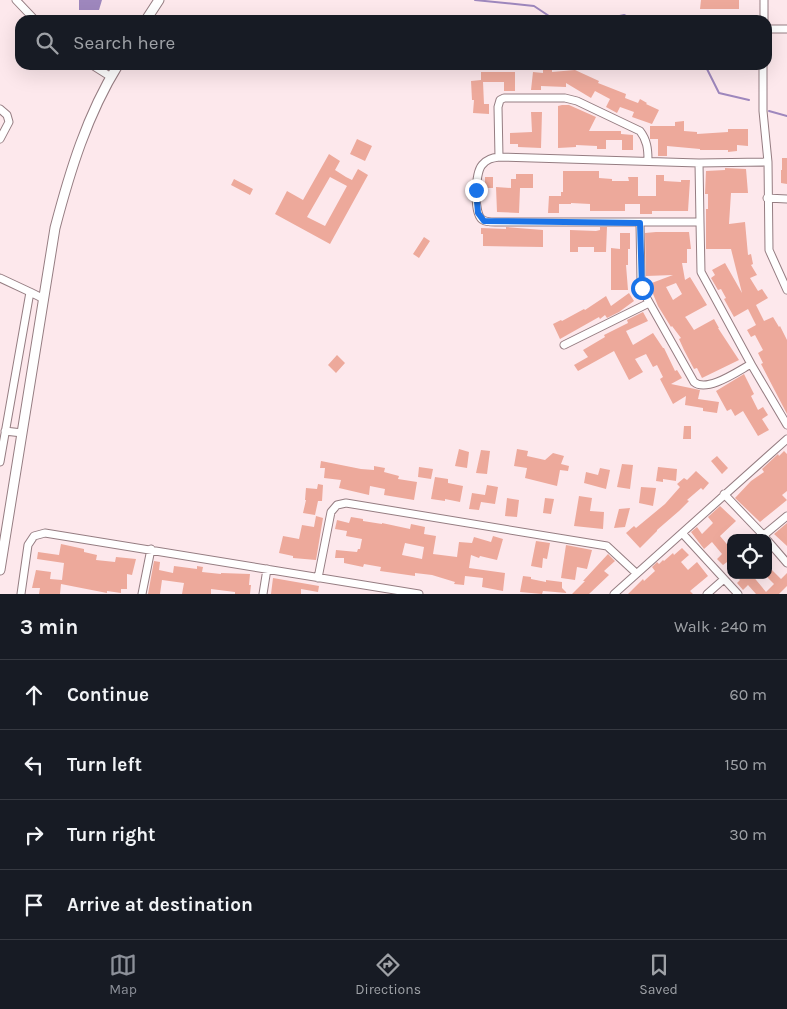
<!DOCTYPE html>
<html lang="en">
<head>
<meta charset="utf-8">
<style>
	:root { --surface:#171b24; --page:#242831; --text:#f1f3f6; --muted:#9ea1a6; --line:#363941; --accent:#8c9099 }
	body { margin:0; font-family:Karla,sans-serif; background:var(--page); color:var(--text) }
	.controls { position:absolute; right:15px; bottom:15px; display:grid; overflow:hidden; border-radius:10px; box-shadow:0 5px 20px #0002 }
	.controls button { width:45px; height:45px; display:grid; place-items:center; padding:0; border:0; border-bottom:1px solid var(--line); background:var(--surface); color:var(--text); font:25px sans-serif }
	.stop { position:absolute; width:15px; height:15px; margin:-11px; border:4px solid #1a73e8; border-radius:50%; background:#fff }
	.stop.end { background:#1a73e8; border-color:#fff; box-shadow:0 1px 5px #0008 }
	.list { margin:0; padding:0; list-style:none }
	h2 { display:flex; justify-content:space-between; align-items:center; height:65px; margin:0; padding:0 20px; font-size:21px }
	h2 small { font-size:16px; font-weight:400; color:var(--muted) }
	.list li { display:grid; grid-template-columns:32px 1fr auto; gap:15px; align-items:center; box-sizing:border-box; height:70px; padding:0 20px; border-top:1px solid var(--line) }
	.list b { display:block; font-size:19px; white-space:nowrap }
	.list em { font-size:16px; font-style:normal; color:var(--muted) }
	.icon { flex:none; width:28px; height:28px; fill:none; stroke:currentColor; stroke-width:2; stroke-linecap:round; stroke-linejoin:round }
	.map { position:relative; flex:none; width:787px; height:594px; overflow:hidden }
	.search { position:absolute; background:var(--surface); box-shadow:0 5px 20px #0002; left:15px; right:15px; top:15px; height:55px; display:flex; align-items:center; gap:12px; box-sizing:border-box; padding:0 18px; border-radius:15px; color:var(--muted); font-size:19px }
	.sheet { height:345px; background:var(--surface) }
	nav { display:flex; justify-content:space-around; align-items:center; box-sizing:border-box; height:70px; border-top:1px solid var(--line); background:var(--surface); font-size:14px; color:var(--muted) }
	nav a { display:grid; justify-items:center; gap:2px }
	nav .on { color:var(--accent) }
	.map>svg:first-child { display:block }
	.water { fill:#9e87bd }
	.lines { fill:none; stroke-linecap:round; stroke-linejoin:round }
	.stream { stroke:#9e87bd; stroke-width:2 }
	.building { fill:#eda99b; fill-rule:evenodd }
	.minor-casing { stroke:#957d82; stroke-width:9 }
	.tertiary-casing { stroke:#957d82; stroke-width:11 }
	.minor { stroke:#fff; stroke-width:7 }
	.tertiary { stroke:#fff; stroke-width:9 }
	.route { stroke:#1a73e8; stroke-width:6 }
</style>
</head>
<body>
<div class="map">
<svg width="787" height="594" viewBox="0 0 787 594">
	<rect width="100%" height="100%" fill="#fde8ec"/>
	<!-- water -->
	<path class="water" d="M79 0H102L99 10H79Z"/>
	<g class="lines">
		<!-- stream -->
		<path class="stream" d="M475 0 534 6 555 20
			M602 20 624 15 634 20
			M705 65 719 93 749 100
			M769 111 787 116"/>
	</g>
	<!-- building -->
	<path class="building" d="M701 0H739V9H700Z
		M543 69H552V72L575 70 599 81 598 83 626 94 625 98 638 103 640 99 647 103 646 104 659 110 652 124 632 117 634 112 620 107 617 113 606 107 610 99 595 91 591 98 566 83V87L541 86V90H531L533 72 543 73Z
		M481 72H515V91H504V82H483L484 104H489V114L473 113 474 100H472L471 81 481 80Z
		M562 105H569L596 117 589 131H621V134L633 135V150H622V140H606V149H597V146L576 145V147L558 148V106Z
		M531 112H542L541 148 518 147V144H510V133L532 132Z
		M684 121V131L697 132V134L728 132V129H748V146L737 145V151L728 152V150H700V149L667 146V156H658V139H650V126H675V122Z
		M357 139 372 146 365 161 350 154Z
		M329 154 340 161 335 170 346 177 352 180 358 169 368 175 330 244 275 214 287 191 303 200ZM330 177 347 186 325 226 307 217Z
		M782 158H787V184L781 183V170H782Z
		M725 168 746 169 748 193H731L729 224 745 222 748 255 751 254 753 264 751 265 757 275 750 278 758 291 762 289 768 298 756 305 764 321 773 317 779 327 780 326 787 340V414L761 364 763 363 758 353 763 350 755 335 751 337 747 330 756 325 748 309 734 317 724 299 726 298 721 289 718 290 711 278 715 275 712 270 725 263 742 293 731 249H706V209H708V194H705L706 171 725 170Z
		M563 171H599V178L612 179V181H629L628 177H638V196H656V175H664V181L681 182V180H690L688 211H652V214H640V204H625V211H590V204L571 203V204H559V213H548L549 196H561V192H563Z
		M516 174H533V188H520L519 213 497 212 496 187 511 188V179H516Z
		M485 177H493V188H485Z
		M234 179 253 189 250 195 231 185Z
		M506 227 543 230V247L483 246V234H481V228L506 229Z
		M600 227H607L606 252H594V247H578V252H570V230L596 231 600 230Z
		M656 232H689L691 249H687V263H682L685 280 690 277 707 305 685 317 686 318 694 330 714 319 719 328H718L739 360 702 378 697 368 694 369 684 350 679 339 681 338 672 326 671 327 658 306 649 284 673 275 646 276 645 233ZM676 283 682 294 673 300 666 287Z
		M620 233H630V249H628V265H626L628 290H611V248L620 249Z
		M424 237 430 241 419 258 413 254Z
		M629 293 634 301 619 312 607 318 605 315 600 319 599 317 560 339 553 324 561 320 562 321 584 309 585 310 606 296 611 306Z
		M643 312 648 321 626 331 633 345 653 333 663 348H664L675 371 677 370 682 378 671 384 700 390 698 399 719 402 717 413 703 411V408L685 405 686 396 673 404 660 379 663 377 657 365 653 367 646 354 635 359 643 372 629 380 614 351 578 371 574 365 588 357 583 350 605 337 604 335 628 323 627 320Z
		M337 355 345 363 336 373 328 365Z
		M744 374 754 394 751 396 758 410 763 407 768 415 762 419 769 430 758 436 743 411 735 416 731 409 727 411 716 391Z
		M684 426H691V439H683Z
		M459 449 469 452 467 468 455 466Z
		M517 449 528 451 527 456 545 460 553 453 564 456 561 464 569 466 568 471 560 470 557 486 525 478 527 468 514 466Z
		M481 450 490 451 487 474 476 473Z
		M784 451 787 454V491L782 495 787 500 760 522 735 498 751 481 764 472 762 469 778 454 779 456Z
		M717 456 728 468 722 474 711 461Z
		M321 461 361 469 374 470V466L385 468 384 472 399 476 398 479 417 482 414 500 384 495 385 489 370 486 369 495 339 488 341 480 324 478 325 468H320Z
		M622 464 633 465 630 489 617 487Z
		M419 467 433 469 431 479 418 477Z
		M658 467 677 469 676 481 663 479V482L656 481Z
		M600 468 610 470 606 489 584 483 586 472 598 475Z
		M696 471 709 483 703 490 701 488 687 500 689 501 679 511 657 530V531L640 548 626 533 634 526 636 528 665 504 680 487 677 484 684 478 687 480Z
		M435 477 448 479V483L463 486 460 502 445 499V501L431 499Z
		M318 484 323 485 322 501H318L315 515 303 513 306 500H305L306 488 317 489Z
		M487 485 498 487 495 504 481 502 479 510 469 509 472 493 485 495Z
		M641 487 656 488 653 506 639 503Z
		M579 496 592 498 590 511 604 512 603 529 574 526Z
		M507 498 519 500 517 517 505 516Z
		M545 498 554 499 551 514 543 513Z
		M720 506 736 521 720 536 731 549V566L727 562 723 565 717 559 722 554 712 542 704 549 691 532 697 527 702 534 713 523 708 517Z
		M630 508 625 527 614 528 619 509Z
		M316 516 323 518 316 560 293 558V556L279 553 283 536 299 539 302 525 314 527Z
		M351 517 363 519V521L382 524V523L410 529 411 524 425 527 424 534 436 536 433 554 457 557 459 542 472 543 474 537 491 542 493 536 503 539 497 560 480 556 479 558 471 555 469 568 505 573 503 591 482 587 483 578 465 576 464 585 454 584 455 582 432 575 415 573V576L380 571 381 567 364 564 363 567 344 563V558H335L336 550 357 552 358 549H360L362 539 346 536 347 531 335 529 337 520 349 523ZM405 543 424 547 422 559 402 555Z
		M787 523V546L774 534Z
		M536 541 550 543 547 559 543 558 542 568 531 566Z
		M61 544 84 549V552L97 555 96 560 115 562 116 557 136 559 132 575 127 574V589H121V593L107 591V593L61 584 60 594H39L40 588H32L36 570 51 572 50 579 62 580 64 563 37 559 38 552 59 555Z
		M566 545 592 550 587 569 577 567 575 580 561 578Z
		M682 548 689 555 681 562 688 570 697 562 708 576 690 591 693 594H628L643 579 644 581 655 571 652 567 657 562 659 564 663 560 664 561 673 553 674 555Z
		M608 554 615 561 604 571 609 575 589 594H572L585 581H583Z
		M154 561 160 562 159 570 173 573 174 566 197 569V566L203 567 202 572 221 574V573L250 574 249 585H251L250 594H235V592L211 589V594H182L184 583 162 580 160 594H148Z
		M768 566 781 579 787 573V586L779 594H756L748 585 743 590 737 583 740 580 736 575H752L766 592 774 584 766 576 768 575Z
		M523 576 531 577V579L546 582V580L562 582V588L567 593 543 591 542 594 520 592Z
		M273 578 319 586 318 592 301 589V594H271Z"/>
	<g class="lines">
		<defs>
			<path id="minor" d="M16 0 35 20
				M764 20V0
				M767 29H787
				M92 65 111 77
				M763 65V111L768 162
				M0 109 7 115 9 122 0 139
				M499 157 498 107 500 100 504 98H565L577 101 640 131C647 140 648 149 648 160
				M699 163 700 222H495C491 222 486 222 483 220 473 215 475 173 482 165 487 159 492 158 499 157L699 163 768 162 769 250 787 290
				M767 198 787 199
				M640 223 641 281 645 295 694 382C707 393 738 371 751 364L701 272 700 222
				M0 278 30 292
				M564 345 649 303
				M751 364 787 425
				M5 431 22 433
				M0 462 30 292 44 299
				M724 494 766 538
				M682 533 738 594
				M764 535 787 516
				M768 541 787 563
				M318 578 331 512 337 505 346 503 607 546 636 573
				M21 594 28 545 34 536 45 533 419 594
				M142 594 151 549
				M263 594 267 569
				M614 594 787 439
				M707 594 724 579"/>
			<path id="tertiary" d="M146 20 159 0
				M0 570 55 228C70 171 87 115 118 65"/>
		</defs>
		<!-- minor casing -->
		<use href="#minor" class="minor-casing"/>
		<!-- tertiary casing -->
		<use href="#tertiary" class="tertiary-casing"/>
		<!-- minor -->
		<use href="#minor" class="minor"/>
		<!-- tertiary -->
		<use href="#tertiary" class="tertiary"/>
	</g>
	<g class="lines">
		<!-- route -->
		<path class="route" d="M476 190 478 213 484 221 640 223 642 288"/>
	</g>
</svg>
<div class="controls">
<button><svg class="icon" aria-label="locate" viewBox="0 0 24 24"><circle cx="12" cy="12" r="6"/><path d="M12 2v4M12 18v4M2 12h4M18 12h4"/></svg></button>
</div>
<div class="stop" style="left:642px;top:288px"></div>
<div class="stop end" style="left:476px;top:190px"></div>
<div class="search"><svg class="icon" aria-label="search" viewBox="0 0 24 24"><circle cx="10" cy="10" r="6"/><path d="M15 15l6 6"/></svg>Search here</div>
</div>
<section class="sheet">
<h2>3 min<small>Walk · 240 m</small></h2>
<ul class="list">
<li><svg class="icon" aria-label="ahead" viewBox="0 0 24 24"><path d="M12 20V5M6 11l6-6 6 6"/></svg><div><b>Continue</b></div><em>60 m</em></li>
<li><svg class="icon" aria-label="left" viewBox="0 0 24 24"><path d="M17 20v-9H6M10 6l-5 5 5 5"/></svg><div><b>Turn left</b></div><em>150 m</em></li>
<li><svg class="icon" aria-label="right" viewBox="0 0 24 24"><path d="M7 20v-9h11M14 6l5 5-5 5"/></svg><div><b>Turn right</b></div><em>30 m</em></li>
<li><svg class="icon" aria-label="arrive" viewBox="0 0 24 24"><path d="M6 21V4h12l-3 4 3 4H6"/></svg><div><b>Arrive at destination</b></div></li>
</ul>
</section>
<nav>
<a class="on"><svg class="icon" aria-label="map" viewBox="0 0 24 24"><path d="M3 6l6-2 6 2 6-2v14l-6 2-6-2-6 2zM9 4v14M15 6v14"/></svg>Map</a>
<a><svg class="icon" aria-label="directions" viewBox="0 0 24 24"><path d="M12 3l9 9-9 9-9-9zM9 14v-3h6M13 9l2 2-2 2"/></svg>Directions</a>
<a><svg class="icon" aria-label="saved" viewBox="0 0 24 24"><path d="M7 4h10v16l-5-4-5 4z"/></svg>Saved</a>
</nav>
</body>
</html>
